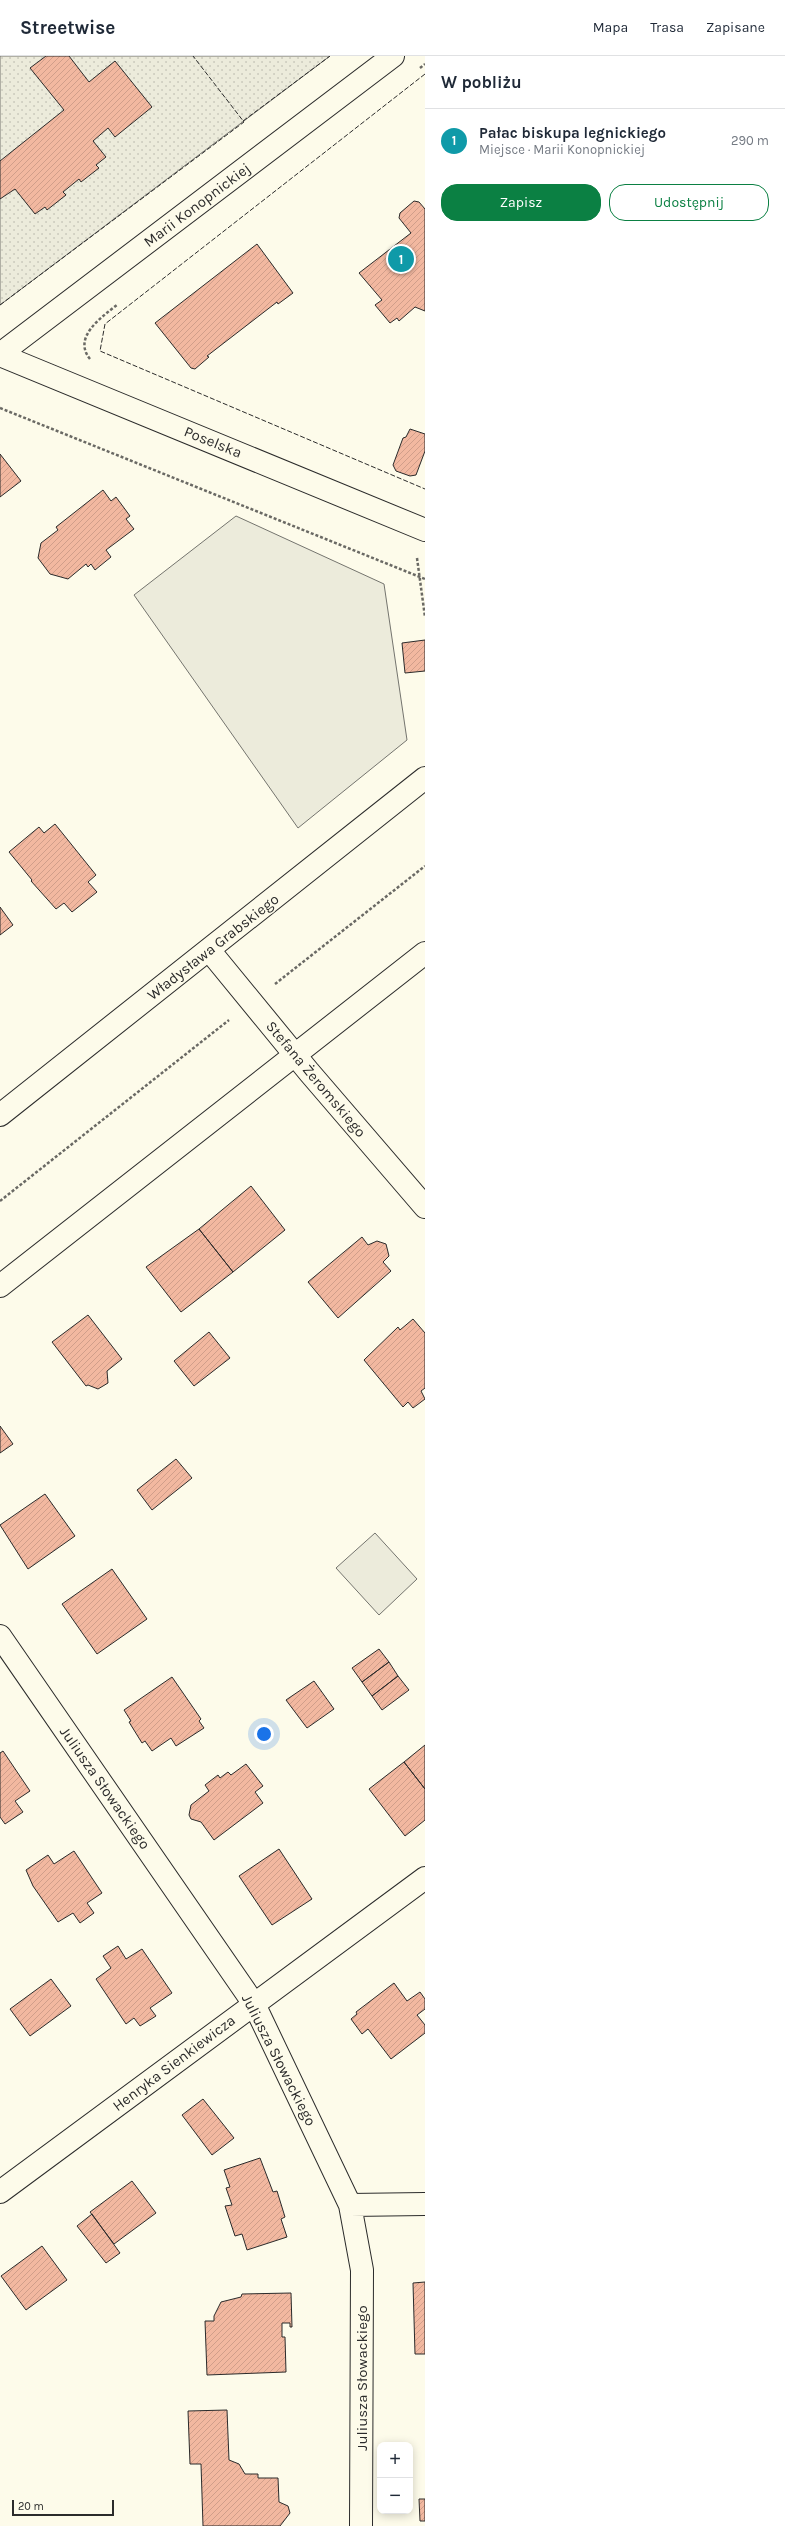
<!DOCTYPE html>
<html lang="pl">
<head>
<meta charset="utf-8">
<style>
	:root { --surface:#fff; --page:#f6f6f7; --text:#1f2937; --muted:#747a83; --line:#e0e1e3; --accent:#0b8043 }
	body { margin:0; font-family:Karla,sans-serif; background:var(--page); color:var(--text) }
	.controls { position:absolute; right:12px; bottom:12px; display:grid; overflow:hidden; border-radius:8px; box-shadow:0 2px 10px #0003 }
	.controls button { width:36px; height:36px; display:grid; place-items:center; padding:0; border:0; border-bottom:1px solid var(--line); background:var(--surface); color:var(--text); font:20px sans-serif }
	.scale { position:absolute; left:12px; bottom:10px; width:102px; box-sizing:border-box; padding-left:4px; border:2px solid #2b2b2b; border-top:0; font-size:11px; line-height:14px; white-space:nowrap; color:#2b2b2b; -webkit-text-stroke:3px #fdfbea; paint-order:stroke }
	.you { position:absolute; left:264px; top:1678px; width:14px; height:14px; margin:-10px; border:3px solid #fff; border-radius:50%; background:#1a73e8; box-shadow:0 0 0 6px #1a73e833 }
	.badge { display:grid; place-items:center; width:26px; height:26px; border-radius:50%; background:var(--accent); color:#fff; font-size:13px; font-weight:700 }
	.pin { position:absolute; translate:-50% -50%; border:2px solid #fff; box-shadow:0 1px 4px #0006 }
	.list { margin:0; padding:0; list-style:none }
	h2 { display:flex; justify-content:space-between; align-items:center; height:52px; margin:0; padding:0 16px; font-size:17px }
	h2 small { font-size:13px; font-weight:400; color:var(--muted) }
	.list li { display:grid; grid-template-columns:26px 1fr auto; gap:12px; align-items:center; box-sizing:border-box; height:64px; padding:0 16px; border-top:1px solid var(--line) }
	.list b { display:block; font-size:15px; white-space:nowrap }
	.list p { margin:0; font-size:13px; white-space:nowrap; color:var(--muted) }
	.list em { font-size:13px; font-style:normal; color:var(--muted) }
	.actions { display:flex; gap:8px; padding:12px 16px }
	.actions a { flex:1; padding:9px 0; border:1px solid var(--accent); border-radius:16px; text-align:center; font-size:14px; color:var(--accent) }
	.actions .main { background:var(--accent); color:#fff }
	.map { position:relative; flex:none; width:425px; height:2470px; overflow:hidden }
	header { display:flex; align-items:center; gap:24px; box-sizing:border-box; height:56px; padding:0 20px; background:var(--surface); border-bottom:1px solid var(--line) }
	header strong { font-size:19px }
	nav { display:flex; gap:22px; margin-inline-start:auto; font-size:14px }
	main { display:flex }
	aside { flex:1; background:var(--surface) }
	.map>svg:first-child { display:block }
	.grass { fill:#ecebdb; stroke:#74746e }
	.garden { fill:url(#garden-dots); stroke:#74746e }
	.building { fill:url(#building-hatch); stroke:#2b2b2b }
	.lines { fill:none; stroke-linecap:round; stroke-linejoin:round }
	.minor-casing { stroke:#2b2b2b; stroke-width:24 }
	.tertiary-casing { stroke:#2b2b2b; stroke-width:24 }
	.path { stroke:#6a6964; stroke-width:2.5; stroke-dasharray:3 2; stroke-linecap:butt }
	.minor { stroke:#fdfbea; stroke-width:22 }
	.tertiary { stroke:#fdfbea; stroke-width:22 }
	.fence { stroke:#2b2b2b; stroke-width:1; stroke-dasharray:5 2; stroke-linecap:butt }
	.labels { text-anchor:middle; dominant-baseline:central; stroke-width:3; stroke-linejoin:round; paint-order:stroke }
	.street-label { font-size:15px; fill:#2b2b2b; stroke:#fdfbea }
</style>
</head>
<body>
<header>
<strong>Streetwise</strong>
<nav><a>Mapa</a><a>Trasa</a><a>Zapisane</a></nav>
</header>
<main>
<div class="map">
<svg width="425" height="2470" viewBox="0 0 425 2470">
	<defs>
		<pattern id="garden-dots" width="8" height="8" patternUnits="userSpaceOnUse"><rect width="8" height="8" fill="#ecebdb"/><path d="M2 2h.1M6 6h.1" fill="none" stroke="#cbcabc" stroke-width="1.8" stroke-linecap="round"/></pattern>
		<pattern id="building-hatch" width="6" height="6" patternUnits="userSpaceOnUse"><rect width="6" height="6" fill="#f2b8a0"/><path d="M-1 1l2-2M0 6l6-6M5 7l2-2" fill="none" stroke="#d09e8a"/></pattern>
	</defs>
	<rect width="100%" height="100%" fill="#fdfbea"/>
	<!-- grass -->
	<path class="grass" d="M236 460 384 528 407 684 298 772 134 539Z
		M375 1477 417 1523 379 1559 336 1512Z"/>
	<!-- garden -->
	<path class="garden" d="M0 0H330L0 249Z"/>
	<!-- building -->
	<path class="building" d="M46 0H69L89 26 115 5 152 51 115 81 108 72 93 85 106 101 96 109 99 112 81 126 79 123 63 136 66 139 47 154 45 151 35 158 15 133 0 143V105L64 54 30 12Z
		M414 145 419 146 425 153V255L415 251 399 265 397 262 390 267 375 249 382 244 359 217 411 177 399 162 400 157Z
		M257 188 293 237 278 248 277 246 207 300 209 301 195 313 191 312 155 267Z
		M410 373 425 378V395L416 419 410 420 396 415 393 409 403 382 406 381Z
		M0 398 21 425 0 441Z
		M103 434 111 445 116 441 130 460 126 463 134 473 106 494 111 501 95 514 91 508 88 511 86 508 68 523 50 518 38 502 41 487 58 474 56 471Z
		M425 584V615L405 617 402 587Z
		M55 768 96 819 88 826 97 836 72 856 64 847 56 853 31 825 32 824 9 796 39 771 44 777Z
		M0 851 13 869 0 879Z
		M251 1130 285 1174 233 1216 199 1173Z
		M199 1173 233 1216 181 1256 146 1211Z
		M362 1181 368 1189 377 1185 386 1188 389 1200 383 1206 391 1215 338 1262 308 1226Z
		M88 1259 122 1303 107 1315 108 1327 98 1333 88 1329 86 1330 52 1286Z
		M413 1263 425 1277V1332L421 1335 425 1343 413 1352 408 1346 403 1351 364 1304 398 1271 400 1274Z
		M209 1276 230 1302 194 1330 174 1305Z
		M0 1370 13 1388 0 1397Z
		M176 1403 192 1422 152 1454 137 1434Z
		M45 1438 75 1480 28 1513 0 1469Z
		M112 1513 147 1563 97 1598 62 1548Z
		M379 1593 389 1606 362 1626 352 1612Z
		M389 1606 398 1620 372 1640 362 1626Z
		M398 1620 409 1634 382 1654 372 1640Z
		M172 1621 201 1663 199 1665 204 1672 176 1690 171 1682 152 1695 145 1685 142 1687 129 1666 131 1665 124 1654Z
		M314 1625 334 1653 307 1672 286 1644Z
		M425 1689V1733L404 1706Z
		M3 1695 30 1735 15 1745 23 1756 5 1768 0 1761V1697Z
		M404 1706 425 1733V1764L405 1780 369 1733Z
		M246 1708 263 1730 255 1736 263 1747 214 1784 201 1766 191 1763 189 1759 191 1749 209 1735 205 1729 218 1719 220 1722 228 1716 231 1719Z
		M279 1793 312 1843 272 1869 239 1820Z
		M74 1795 102 1837 87 1847 94 1857 80 1867 73 1857 58 1866 33 1830 26 1814 48 1799 54 1808Z
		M118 1890 126 1903 142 1893 172 1937 150 1952 156 1960 140 1970 134 1962 126 1968 96 1923 111 1912 103 1900Z
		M51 1923 71 1950 30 1980 10 1953Z
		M394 1927 407 1945 420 1936 425 1943V1953L417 1959 425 1969V1977L391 2003 368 1973 362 1978 351 1963 357 1958 356 1956Z
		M203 2043 234 2082 212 2099 182 2059Z
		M260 2102 273 2136 277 2135 285 2161 281 2163 287 2181 247 2194 242 2178 235 2180 225 2150 232 2149 226 2132 230 2131 224 2114Z
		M132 2125 156 2157 114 2188 90 2156Z
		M92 2158 120 2197 106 2207 77 2170Z
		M42 2190 67 2224 26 2254 1 2220Z
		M425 2226V2298H415L413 2227Z
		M291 2237 292 2271H290V2267H282V2281H285L286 2316 207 2319 205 2265H214V2260L221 2246 241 2241 242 2238Z
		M227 2354 229 2404 239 2408 245 2418H258V2422H278L279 2446 288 2450 290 2457 280 2470H203L201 2408H190L188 2355Z
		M419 2443H425V2465H420Z"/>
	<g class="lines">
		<defs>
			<path id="minor" d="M0 298 393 0
				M0 299 425 474
				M209 894 309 1016 425 1151
				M0 1580 254 1948 350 2149 362 2214 361 2470
				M0 2136 425 1822
				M350 2149 425 2148"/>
			<path id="tertiary" d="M0 1059 425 722
				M0 1230 425 897"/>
		</defs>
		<!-- minor casing -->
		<use href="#minor" class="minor-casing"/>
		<!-- tertiary casing -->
		<use href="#tertiary" class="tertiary-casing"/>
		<!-- path -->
		<path class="path" d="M420 12 425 8
			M90 303C72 281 102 261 118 248
			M0 352 425 523
			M417 502 425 561
			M275 928 425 810
			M0 1145 229 964"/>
		<!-- minor -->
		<use href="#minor" class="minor"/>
		<!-- tertiary -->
		<use href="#tertiary" class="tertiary"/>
		<!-- fence -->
		<path class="fence" d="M425 18 105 268 100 295 425 433
			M243 65 330 0
			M0 249 244 66 193 0"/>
	</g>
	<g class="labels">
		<!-- street labels -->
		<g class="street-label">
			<text transform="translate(197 149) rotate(-37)">Marii Konopnickiej</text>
			<text transform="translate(213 386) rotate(22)">Poselska</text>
			<text transform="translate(213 891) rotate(-38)">Władysława Grabskiego</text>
			<text transform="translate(316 1023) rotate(50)">Stefana Żeromskiego</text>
			<text transform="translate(105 1732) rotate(55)">Juliusza Słowackiego</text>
			<text transform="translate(279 2004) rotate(63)">Juliusza Słowackiego</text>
			<text transform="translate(174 2007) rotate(-37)">Henryka Sienkiewicza</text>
			<text transform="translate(362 2322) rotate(-90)">Juliusza Słowackiego</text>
		</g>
	</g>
</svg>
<div class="controls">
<button>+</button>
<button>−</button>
</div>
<div class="scale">20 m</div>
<div class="you"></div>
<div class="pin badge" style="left:401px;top:203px;background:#0f9aa8">1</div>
</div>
<aside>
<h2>W pobliżu<small></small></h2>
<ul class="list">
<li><span class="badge" style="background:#0f9aa8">1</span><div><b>Pałac biskupa legnickiego</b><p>Miejsce · Marii Konopnickiej</p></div><em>290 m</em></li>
</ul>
<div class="actions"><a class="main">Zapisz</a><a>Udostępnij</a></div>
</aside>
</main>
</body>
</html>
